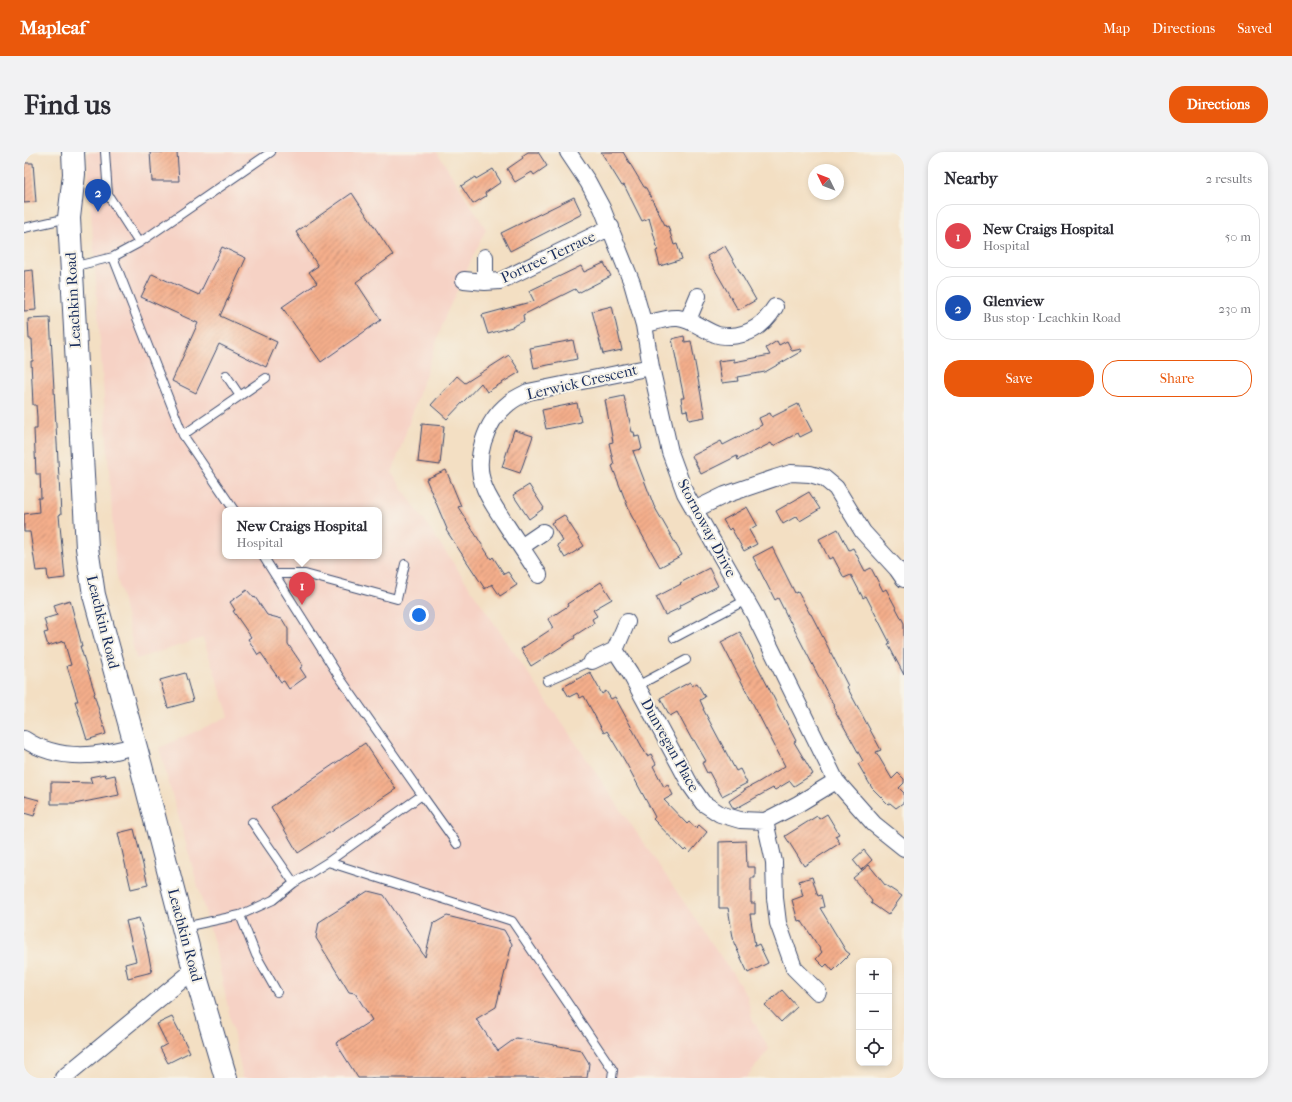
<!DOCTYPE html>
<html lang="en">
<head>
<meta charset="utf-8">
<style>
	:root { --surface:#fff; --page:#f2f2f3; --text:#2b2b33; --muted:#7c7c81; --line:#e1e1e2; --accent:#ea580c }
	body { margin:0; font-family:"IM FELL French Canon",serif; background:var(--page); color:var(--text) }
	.controls { position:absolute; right:12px; bottom:12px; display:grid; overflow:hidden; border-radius:8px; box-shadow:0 2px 6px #0003 }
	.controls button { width:36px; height:36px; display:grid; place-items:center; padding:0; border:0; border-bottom:1px solid var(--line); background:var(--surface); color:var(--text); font:20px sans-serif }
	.compass { position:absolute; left:784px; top:12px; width:36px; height:36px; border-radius:50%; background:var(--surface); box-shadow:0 2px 6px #0003; rotate:313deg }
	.you { position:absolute; left:395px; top:463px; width:14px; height:14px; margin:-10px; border:3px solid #fff; border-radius:50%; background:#1a73e8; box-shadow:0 0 0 6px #1a73e833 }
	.badge { display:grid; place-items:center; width:26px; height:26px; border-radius:50%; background:var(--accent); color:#fff; font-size:13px; font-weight:700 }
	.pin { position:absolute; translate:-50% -33px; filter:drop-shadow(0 1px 2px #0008) }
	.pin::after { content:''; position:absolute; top:21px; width:14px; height:12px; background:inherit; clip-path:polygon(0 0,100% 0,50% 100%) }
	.popup { position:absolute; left:198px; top:355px; width:160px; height:52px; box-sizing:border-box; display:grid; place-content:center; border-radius:8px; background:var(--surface); filter:drop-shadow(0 1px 3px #0005); font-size:13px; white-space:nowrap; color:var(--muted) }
	.popup b { font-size:15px; color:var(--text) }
	.popup::after { content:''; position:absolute; left:50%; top:100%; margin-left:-8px; border:8px solid transparent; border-top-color:var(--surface) }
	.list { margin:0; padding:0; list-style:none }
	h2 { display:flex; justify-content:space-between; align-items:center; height:52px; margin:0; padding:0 16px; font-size:17px }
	h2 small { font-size:13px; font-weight:400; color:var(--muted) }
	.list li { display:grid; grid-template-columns:26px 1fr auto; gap:12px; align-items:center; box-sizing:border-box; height:64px; margin:0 8px 8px; padding:0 8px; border:1px solid var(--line); border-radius:16px }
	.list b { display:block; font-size:15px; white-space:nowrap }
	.list p { margin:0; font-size:13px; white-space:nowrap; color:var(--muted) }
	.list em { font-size:13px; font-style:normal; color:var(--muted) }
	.actions { display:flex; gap:8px; padding:12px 16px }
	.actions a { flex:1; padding:9px 0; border:1px solid var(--accent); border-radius:16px; text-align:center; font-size:14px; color:var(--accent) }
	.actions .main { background:var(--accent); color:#fff }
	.icon { flex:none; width:22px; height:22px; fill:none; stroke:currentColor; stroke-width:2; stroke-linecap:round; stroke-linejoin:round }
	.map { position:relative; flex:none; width:880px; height:926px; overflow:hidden; border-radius:16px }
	header { display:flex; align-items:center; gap:24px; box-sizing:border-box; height:56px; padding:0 20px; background:var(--accent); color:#fff }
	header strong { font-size:19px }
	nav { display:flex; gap:22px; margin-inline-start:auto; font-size:14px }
	.intro { display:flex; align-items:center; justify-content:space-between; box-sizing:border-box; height:96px; padding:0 24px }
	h1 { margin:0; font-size:28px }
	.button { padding:10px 18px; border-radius:16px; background:var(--accent); color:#fff; font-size:14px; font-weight:700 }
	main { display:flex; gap:24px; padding:0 24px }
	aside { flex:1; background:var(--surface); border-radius:16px; box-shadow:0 2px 6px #0003 }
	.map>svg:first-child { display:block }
	.built { fill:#f6d2c5; fill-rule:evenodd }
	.building { fill:url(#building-hatch) }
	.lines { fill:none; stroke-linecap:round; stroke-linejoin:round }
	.lane-casing { stroke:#3b496d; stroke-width:10 }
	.street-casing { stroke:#3b496d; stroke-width:18 }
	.secondary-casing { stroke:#3b496d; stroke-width:24 }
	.lane { stroke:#fff; stroke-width:8 }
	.street { stroke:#fff; stroke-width:16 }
	.secondary { stroke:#fff; stroke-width:22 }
	.labels { text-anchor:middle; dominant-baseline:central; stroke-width:4; stroke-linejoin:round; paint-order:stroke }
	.street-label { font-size:15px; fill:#1b2f5e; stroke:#f7f3e8 }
</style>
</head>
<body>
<header>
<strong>Mapleaf</strong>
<nav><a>Map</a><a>Directions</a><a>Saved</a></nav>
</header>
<div class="intro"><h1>Find us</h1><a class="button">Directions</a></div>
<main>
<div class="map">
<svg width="880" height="926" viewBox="0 0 880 926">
	<defs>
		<pattern id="building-hatch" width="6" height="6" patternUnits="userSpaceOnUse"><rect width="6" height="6" fill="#f4ae8b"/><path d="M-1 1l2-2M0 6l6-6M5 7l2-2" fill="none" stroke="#c58e75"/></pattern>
	</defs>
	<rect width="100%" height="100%" fill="#f7f3e8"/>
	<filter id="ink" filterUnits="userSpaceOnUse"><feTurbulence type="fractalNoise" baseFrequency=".025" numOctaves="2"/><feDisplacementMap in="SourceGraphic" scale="8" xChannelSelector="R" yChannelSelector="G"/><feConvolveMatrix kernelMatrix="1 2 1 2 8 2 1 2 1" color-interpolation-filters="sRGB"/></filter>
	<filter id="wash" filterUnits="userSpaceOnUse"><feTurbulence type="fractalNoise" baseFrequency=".012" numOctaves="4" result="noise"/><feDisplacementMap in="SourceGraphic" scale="16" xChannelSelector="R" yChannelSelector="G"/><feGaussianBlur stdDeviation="0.9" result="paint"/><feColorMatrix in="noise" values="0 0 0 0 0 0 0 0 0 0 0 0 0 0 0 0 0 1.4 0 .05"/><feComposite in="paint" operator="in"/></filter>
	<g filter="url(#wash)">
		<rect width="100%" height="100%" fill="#f3dfc3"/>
		<!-- built -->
		<path class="built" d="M63 0H413L462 77 422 162 368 321 723 843 728 866 745 897 722 926H219L191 795 135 596 205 564 179 486 112 507 92 420ZM201 358H355V404H201Z"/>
		<g id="blocks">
			<!-- building -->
			<path class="building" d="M126 0H153L155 29H128Z
				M504 0H514L523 14 510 23 508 20 491 30 483 17 499 6 498 4Z
				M577 0H599L620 35 622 36 642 75 644 74 650 93 653 92 658 107 636 114 632 99 634 98 625 66 618 69 600 33 598 34Z
				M0 11H9L12 50 0 51Z
				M469 17 477 30 461 41 462 44 449 52 437 34 451 25 452 27Z
				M328 41 369 103 332 130 357 168 297 210 258 155 293 131 285 120 294 114 272 80Z
				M550 45 558 62 486 99 477 81Z
				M701 94 732 148 714 158 683 104Z
				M198 95 222 106 196 164 253 190 242 215 195 192 172 241 148 229 174 171 117 145 128 122 175 143Z
				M580 111 587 124 554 141 551 137 499 163 500 169 488 175 464 182 458 163 510 149 505 139 557 114 560 120Z
				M9 118 12 158 0 159V119Z
				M588 154 598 198 579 202 568 159Z
				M26 166 37 362 35 363 41 426 24 428 23 418 12 419 6 380H0V362L15 360 14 346H17L16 322H12L10 277H13V265L12 253H9L7 209H9L8 187H5L4 167Z
				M660 184 661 190 667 189 681 265 665 268 663 258 659 259 657 246H660L648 187Z
				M549 188 553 207 510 216 506 196Z
				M753 189 755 193 763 189 768 199 777 197 778 199 741 220 713 225 714 229 698 231 694 209 710 207V210L746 203 742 196Z
				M485 203 496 220 463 240 457 231 423 267 407 253 433 224 441 231Z
				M600 244 608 280H610L611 285 615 284 618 297 609 299 630 354 658 403 636 415 607 363 588 314 590 313 585 291 589 290 581 248Z
				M553 251 557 270 522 277 518 258Z
				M774 252 788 279 776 285 774 281 749 294 747 291 714 308 713 304 677 322 668 304 697 289 699 293 738 273 735 266 746 261 748 265Z
				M398 272 420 274 416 313 394 310Z
				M490 278 509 284 496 321 478 315Z
				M422 318 437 354 434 355 467 407 469 405 480 422 484 420 493 433 476 444 468 432 461 437 422 378 423 377 402 327Z
				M505 333 520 356 505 367 489 343Z
				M785 340 796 357 776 369 773 364 759 372 752 359Z
				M723 355 733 373 725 378 733 392 720 399 707 376 705 378 699 368Z
				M540 363 560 394 541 406 533 393 539 389 527 371Z
				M814 377 825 398 829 396 841 419 847 416 859 439 862 437 880 471V523L864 492 866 491 842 444 839 446 827 423 820 426 809 405 805 407 795 387Z
				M748 395 771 441 774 440 786 462H787L824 534 823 535 857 598 852 600 868 627 874 621 880 627V631L875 636 880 641V650L872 656 866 651 864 652 848 636 834 612 839 609 809 555 810 554 766 469V470L754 446 751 448 729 405Z
				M685 416 694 434 655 454 656 456 641 463 632 445 657 432 656 431Z
				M577 430 588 447 569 458 573 464 568 467 570 471 550 484 551 486 507 514 497 497 529 476 524 467 544 454 543 452Z
				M223 438 230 446 231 445 243 463 258 467 264 477V492L279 514 276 516 282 525 265 537 260 529 257 530 237 501 234 503 224 487 227 485 209 459 211 458 206 450Z
				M46 448 58 494H56L71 541 70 542 82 582 63 588 51 549H54L43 514 47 513 40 489 24 494 20 481 24 480 20 467 33 463 30 453Z
				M716 480 772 589 770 590 789 622 770 634 766 629 751 638 749 636 711 657 709 656 705 649 720 639V638L733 631 761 614 697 490Z
				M566 520 578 542 582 539 587 547 591 545 623 604 627 602 632 612 629 614 640 635 644 633 649 643 640 648 663 672 665 670 672 676 675 673 683 680 666 701 662 697 660 699 629 667 631 665 602 611 583 579 580 581 560 544 556 546 553 541 545 545 539 535Z
				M161 521 169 549 144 556 136 528Z
				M666 530 668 534 673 531 681 545 676 548 680 557H679L712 619 716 617 723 631 698 644 685 620 683 621 678 611 682 609 670 588H668L653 560 646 564 636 546Z
				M341 591 372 637 274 701 247 655Z
				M81 622 82 625 91 623 95 643 50 652H27V630L68 631 66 625Z
				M0 644 15 648 10 664 0 661Z
				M803 662 815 682 811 684 816 691 780 714 761 684 793 664 795 667Z
				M110 677 124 733 107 737 94 681Z
				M722 689 723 715H731V726H727V751H731V762H726L731 794 735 792 744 811 724 821 710 791 704 756H695V690Z
				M840 698 848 708 837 718 829 708Z
				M845 713 861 733 878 744 864 763 847 751 848 749 829 726Z
				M788 725 794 744 797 743 800 755 796 756 822 799 826 802 809 819 803 812 800 815 792 807 798 800 777 768 774 769 768 748 779 744 775 729Z
				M344 739 360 743 401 805 409 772 423 764 480 778 488 792 472 855 452 867 474 899 492 886 557 898 565 911 563 926H334L312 891 348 868 331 841 325 840 292 786 295 770Z
				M115 766 121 786 128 820 104 826 101 812 112 809 102 769Z
				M758 838 773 855 757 870 741 853Z
				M148 865 166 900 144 911 136 896 143 892 133 872Z"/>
		</g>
	</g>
	<g filter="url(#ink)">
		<use href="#blocks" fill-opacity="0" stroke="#3b496d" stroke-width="1"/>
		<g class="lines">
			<defs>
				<path id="lane" d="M81 0 84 43 115 91
					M0 76 44 66
					M89 105 159 283 210 358
					M48 115 89 105 115 91 247 0
					M202 223 216 244
					M159 283 242 226
					M251 422H281L373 447 381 412
					M650 486 722 448
					M523 529 568 509
					M613 534 662 508
					M398 643 433 692
					M228 670 270 731
					M304 710 488 769 589 918 588 926
					M216 763 232 803 253 840
					M160 775 216 763 249 748 270 731 304 710 398 643 314 523 239 404"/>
				<path id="street" d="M544 0 564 30 578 56 608 131 620 173 627 215 646 300 661 341 730 462 812 629 850 672 880 696
					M440 128 461 130 476 129 587 75
					M461 130V105
					M664 168 674 144
					M620 173C630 170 643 165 654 166 667 167 678 177 691 182 695 184 701 184 706 184 726 183 741 172 751 155
					M670 358 701 343 751 326 767 321 786 322 800 326 812 336 839 380 873 417 880 427
					M497 395 519 380
					M515 423C504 405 492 388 481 371 474 360 466 349 461 337 448 307 461 270 485 251 491 246 498 243 504 240L627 215
					M591 498 603 470
					M568 509 591 498 606 521 667 634 679 651 696 662 716 668 741 669 774 652 812 629
					M0 587C18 599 41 604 63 603 78 603 97 597 112 594
					M741 669 750 710 751 746 754 771 770 816 794 840
					M39 926 170 818"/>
				<path id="secondary" d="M49 0 50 22 45 66 63 396 70 443 117 614 170 818 202 926"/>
			</defs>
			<!-- lane casing -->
			<use href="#lane" class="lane-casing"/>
			<!-- street casing -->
			<use href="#street" class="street-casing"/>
			<!-- secondary casing -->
			<use href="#secondary" class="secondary-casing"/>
			<!-- lane -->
			<use href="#lane" class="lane"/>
			<!-- street -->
			<use href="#street" class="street"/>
			<!-- secondary -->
			<use href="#secondary" class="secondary"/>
		</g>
	</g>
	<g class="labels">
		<!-- street labels -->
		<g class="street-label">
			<text transform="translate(524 105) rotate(-25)">Portree Terrace</text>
			<text transform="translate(49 148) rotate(-93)">Leachkin Road</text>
			<text transform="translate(558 230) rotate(-13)">Lerwick Crescent</text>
			<text transform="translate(683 376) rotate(62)">Stornoway Drive</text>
			<text transform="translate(79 470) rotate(76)">Leachkin Road</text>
			<text transform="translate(646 593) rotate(61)">Dunvegan Place</text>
			<text transform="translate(161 783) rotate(75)">Leachkin Road</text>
		</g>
	</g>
</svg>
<div class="controls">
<button>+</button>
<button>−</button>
<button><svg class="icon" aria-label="locate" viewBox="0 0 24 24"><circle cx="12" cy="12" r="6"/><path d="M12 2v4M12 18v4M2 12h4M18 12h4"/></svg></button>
</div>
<svg class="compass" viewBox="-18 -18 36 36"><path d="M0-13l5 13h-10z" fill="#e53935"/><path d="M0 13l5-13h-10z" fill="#7c7c81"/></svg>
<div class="you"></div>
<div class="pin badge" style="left:278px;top:453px;background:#e0444e">1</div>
<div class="popup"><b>New Craigs Hospital</b>Hospital</div>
<div class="pin badge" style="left:74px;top:60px;background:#1a4fb4">2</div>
</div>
<aside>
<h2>Nearby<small>2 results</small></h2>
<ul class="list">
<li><span class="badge" style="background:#e0444e">1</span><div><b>New Craigs Hospital</b><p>Hospital</p></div><em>50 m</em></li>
<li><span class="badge" style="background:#1a4fb4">2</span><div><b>Glenview</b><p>Bus stop · Leachkin Road</p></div><em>230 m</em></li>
</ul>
<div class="actions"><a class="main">Save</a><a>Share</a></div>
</aside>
</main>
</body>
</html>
